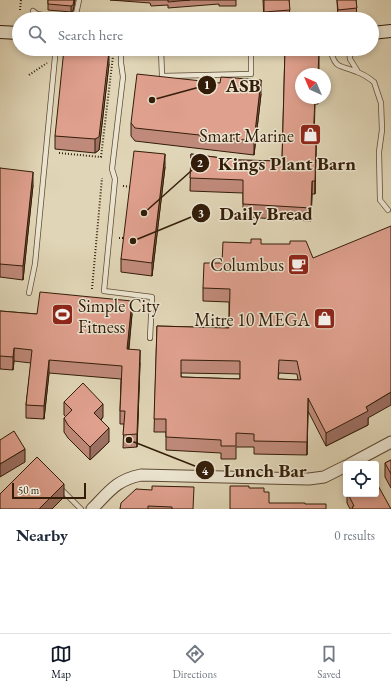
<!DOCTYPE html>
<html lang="en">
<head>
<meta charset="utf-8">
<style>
	:root { --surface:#fff; --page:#f2f2f3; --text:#1f2937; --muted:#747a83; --line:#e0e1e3; --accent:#111827 }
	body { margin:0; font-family:"EB Garamond",serif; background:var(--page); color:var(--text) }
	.controls { position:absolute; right:12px; bottom:12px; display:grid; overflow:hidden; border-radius:4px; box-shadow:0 2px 6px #0003 }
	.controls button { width:36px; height:36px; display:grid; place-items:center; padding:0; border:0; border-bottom:1px solid var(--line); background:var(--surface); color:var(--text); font:20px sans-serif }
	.compass { position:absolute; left:295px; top:68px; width:36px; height:36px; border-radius:50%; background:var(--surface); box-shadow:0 2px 6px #0003; rotate:316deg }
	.scale { position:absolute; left:12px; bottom:10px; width:74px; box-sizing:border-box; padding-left:4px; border:2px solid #331d09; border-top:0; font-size:11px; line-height:14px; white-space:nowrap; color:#331d09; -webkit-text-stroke:3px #ebe4d0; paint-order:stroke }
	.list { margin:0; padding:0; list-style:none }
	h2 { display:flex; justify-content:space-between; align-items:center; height:52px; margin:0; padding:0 16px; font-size:17px }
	h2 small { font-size:13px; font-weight:400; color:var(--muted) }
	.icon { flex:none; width:22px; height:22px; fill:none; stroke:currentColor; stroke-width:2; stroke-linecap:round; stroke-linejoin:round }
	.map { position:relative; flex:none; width:391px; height:509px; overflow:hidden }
	.search { position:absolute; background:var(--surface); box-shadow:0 2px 6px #0003; left:12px; right:12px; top:12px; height:44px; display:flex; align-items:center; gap:10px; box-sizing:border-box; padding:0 14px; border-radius:22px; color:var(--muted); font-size:15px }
	.sheet { height:124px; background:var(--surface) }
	nav { display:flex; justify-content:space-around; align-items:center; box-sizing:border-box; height:56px; border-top:1px solid var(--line); background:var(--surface); font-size:11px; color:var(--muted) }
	nav a { display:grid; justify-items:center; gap:2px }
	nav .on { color:var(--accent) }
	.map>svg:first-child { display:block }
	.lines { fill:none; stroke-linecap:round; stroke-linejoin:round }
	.service-casing { stroke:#5e4b34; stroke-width:6 }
	.tertiary-casing { stroke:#5e4b34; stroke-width:13 }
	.secondary-casing { stroke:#331d09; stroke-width:14 }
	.path { stroke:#331d09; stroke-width:2; stroke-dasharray:1 2; stroke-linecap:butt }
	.service { stroke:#ebe4d0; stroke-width:4.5 }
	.tertiary { stroke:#ebe4d0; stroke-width:11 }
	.secondary { stroke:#ebe4d0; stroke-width:12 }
	.wall { fill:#c08a7a; stroke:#331d09; fill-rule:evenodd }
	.shaded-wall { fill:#9c7063; stroke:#331d09 }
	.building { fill:#dfa08e; stroke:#331d09; fill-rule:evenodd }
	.labels { text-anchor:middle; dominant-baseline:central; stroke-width:3; stroke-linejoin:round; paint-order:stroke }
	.poi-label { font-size:18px; fill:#331d09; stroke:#ebe4d0; text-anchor:end }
	.leader { fill:none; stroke:#331d09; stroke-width:1.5 }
	.callout-dot { fill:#331d09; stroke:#ebe4d0; stroke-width:1.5 }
	.mark-label { font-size:12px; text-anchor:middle; font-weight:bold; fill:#fff }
	.callout-label { font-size:19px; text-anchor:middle; font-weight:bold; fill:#331d09; stroke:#ebe4d0; stroke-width:3; stroke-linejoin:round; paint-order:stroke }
</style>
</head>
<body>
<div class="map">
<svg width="391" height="509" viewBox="0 0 391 509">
	<rect width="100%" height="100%" fill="#e0d5b6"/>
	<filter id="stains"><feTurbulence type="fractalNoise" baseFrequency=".005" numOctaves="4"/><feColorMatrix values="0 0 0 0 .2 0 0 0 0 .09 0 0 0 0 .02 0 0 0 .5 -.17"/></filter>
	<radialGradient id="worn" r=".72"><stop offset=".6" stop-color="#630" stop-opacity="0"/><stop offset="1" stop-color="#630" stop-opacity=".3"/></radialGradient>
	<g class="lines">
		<defs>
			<path id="service" d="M33 11 37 14 66 19 76 14 79 0
				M253 19V17
				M121 49V63L123 77 112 169 115 179 104 291 152 297 150 338
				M161 49 162 76 251 74V49
				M330 49C336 71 340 64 357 72 363 74 369 78 374 82L381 103 382 130 379 152 380 200 388 210
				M349 49 350 59 358 72
				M29 293 35 264 55 57 54 49
				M60 488 81 509"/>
			<path id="tertiary" d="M350 464 391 442
				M92 509C109 492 116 480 141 475L309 479 324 477 346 466"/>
			<path id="secondary" d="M0 32 19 33
				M372 33 391 31"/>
		</defs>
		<!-- service casing -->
		<use href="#service" class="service-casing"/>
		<!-- tertiary casing -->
		<use href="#tertiary" class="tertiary-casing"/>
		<!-- secondary casing -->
		<use href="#secondary" class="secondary-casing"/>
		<!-- path -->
		<path class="path" d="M20 10 21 0
			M29 75 47 63
			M59 153 101 157 113 56
			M123 186 132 187
			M119 238H126
			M92 289 102 178"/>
		<!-- service -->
		<use href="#service" class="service"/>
		<!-- tertiary -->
		<use href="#tertiary" class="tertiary"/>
		<!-- secondary -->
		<use href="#secondary" class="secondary"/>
	</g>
	<!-- wall -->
	<path class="wall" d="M48 0H75L73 11 71 12 48 10Z
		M110 0H236V6H219V4L168 8V5L151 6 150 3Z
		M263 0H289L290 19H264Z
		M337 0H356L357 19H338Z
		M285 49H319V74H301V98H318V104H315L314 142H316L315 194H312L311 221 243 217V193L190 191 191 154 237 160 282 161Z
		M109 64 99 150 95 153 55 149V136Z
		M261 94 254 155 135 141 131 136V123Z
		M165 167 152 276 121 272V259Z
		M0 168 33 185 23 280 0 277Z
		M261 244 368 418V425L326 446 308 411 307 455 254 454V447H236V459H221V453L166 450V432H154L157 326 229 328V302L203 301V288L222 263ZM181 373 240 374V379L181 377ZM279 373 297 374 298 380 278 379Z
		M0 311 37 314H132L129 349 140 363 137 447 123 448 124 424H120V411L121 379 49 373 44 419 26 418V405L31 363 14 361 13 370 0 369Z
		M64 402 103 417 101 420 109 442 90 460 68 438 64 432V418L66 417 64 415Z
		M391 460V488L385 477V463Z
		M136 489 193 509H120Z
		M347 494H376L391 509H350L347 503Z"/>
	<!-- shaded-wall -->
	<path class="shaded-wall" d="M74 0H75L73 11 71 12V6Z
		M109 51V64L99 150 95 153V139Z
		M261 80V94L254 155V141Z
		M316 142V155L315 194V181Z
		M165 154V167L152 276V263Z
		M33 172V185L23 280V266Z
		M312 181V194L311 221V208Z
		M132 301V314L127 362V349Z
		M14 348V361L13 370V357Z
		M140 350V363L137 447V434Z
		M49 360V373L44 419V406Z
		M391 392V405L368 418V425L326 446V433L366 407Z
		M308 398V411L307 455V442Z
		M103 404V417L94 427V413Z
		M109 428V442L90 460V447Z
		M25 449V462L0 477V464Z
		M64 484V497L52 509H39Z"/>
	<!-- building -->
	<path class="building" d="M48 0H74L73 5 71 6 48 4Z
		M168 0H190L168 2Z
		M264 0H289L290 10 264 12Z
		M337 0H356L357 8 338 10Z
		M64 49H98L109 51 99 137 95 139 55 136Z
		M285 49H319L318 74H301V98H315L313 142H316L315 181H312L311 208 243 204V180L190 178 191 154 237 160 282 161Z
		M137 74 220 83 221 77 261 80 254 141 135 128 131 123Z
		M134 151 165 154 152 263 121 259Z
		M0 168 33 172 23 266 0 264Z
		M391 226V392L366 407 368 411 326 433 308 398 307 442 254 441V434L236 433V446H221V440L166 437V419H154L157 326 229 328 230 289 203 288 204 263H222L223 242 251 243V239H261V244H290V241H306L313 258ZM181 360 240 361V379L181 377ZM279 360 297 361 301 380 278 379Z
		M40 292 132 301 127 349 140 350 137 434 123 435 125 411H120L122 366 49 360 44 406 26 405 32 350 14 348 13 357 0 356V311L37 314Z
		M83 383 103 404 94 413 109 428 90 447 68 425 64 418 72 410 64 402Z
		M14 431 25 449 0 464V440Z
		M37 457 64 484 39 509H0V494Z
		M391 460V474L385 463Z
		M376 482 391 509H353L352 507 354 506 348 494H376Z
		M152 486 194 487 193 509H172V507L148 506V509H120L121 503 136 489 152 490Z
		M230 486H249V488H264V492H269V503H305V504H326V509H230Z"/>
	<!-- icons -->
	<defs>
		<symbol id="shop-square" viewBox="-11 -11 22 22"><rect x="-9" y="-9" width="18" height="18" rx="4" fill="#8f2418" stroke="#ebe4d0"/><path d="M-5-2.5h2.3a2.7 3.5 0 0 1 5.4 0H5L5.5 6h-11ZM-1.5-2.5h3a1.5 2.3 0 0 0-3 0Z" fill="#fff"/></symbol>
		<symbol id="cafe-square" viewBox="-11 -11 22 22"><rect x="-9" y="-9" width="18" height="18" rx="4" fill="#8f2418" stroke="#ebe4d0"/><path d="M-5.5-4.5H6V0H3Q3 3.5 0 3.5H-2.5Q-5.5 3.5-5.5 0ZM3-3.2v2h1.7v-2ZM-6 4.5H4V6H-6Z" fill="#fff"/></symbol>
		<symbol id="stadium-square" viewBox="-11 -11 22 22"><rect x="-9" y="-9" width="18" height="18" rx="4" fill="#8f2418" stroke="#ebe4d0"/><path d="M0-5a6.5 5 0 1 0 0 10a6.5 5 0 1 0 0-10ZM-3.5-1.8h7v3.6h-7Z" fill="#fff"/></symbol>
	</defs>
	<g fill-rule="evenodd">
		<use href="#shop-square" x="298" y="122" width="25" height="25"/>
		<use href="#cafe-square" x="286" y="252" width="25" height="25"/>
		<use href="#stadium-square" x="50" y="302" width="25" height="25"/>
		<use href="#shop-square" x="312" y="306" width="25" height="25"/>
	</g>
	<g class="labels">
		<!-- poi labels -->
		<g class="poi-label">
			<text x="294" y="135">Smart Marine</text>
			<text x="284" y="264">Columbus</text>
			<text x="78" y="305" text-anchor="start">Simple City<tspan x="78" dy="21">Fitness</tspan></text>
			<text x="310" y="319">Mitre 10 MEGA</text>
		</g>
	</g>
	<!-- callouts -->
	<path class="leader" d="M152 100L207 85M144 213L200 163M133 241L201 213M129 440L205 470"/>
	<g class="callout-dot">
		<circle cx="152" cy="100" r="4"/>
		<circle cx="144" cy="213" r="4"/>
		<circle cx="133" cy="241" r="4"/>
		<circle cx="129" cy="440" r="4"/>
		<circle cx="207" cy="85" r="10"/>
		<circle cx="200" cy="163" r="10"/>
		<circle cx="201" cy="213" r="10"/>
		<circle cx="205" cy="470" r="10"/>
	</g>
	<g class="mark-label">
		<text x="207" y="89">1</text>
		<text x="200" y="167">2</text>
		<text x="201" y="217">3</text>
		<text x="205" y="475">4</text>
	</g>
	<g class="callout-label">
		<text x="243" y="92">ASB</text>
		<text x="287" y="170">Kings Plant Barn</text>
		<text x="266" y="220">Daily Bread</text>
		<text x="265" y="477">Lunch Bar</text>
	</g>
	<rect width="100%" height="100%" filter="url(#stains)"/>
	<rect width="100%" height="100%" fill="url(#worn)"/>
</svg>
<div class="controls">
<button><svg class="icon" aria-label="locate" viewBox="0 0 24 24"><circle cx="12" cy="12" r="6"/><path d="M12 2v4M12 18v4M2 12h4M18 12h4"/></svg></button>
</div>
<svg class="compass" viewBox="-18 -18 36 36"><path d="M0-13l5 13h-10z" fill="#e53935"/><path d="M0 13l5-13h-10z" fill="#747a83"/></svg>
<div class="scale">50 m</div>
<div class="search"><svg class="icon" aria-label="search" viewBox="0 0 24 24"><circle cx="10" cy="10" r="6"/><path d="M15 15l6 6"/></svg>Search here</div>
</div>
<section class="sheet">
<h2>Nearby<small>0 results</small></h2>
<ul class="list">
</ul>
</section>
<nav>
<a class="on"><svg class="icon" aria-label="map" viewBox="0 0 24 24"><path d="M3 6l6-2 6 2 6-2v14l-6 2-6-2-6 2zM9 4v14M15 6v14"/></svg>Map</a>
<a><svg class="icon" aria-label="directions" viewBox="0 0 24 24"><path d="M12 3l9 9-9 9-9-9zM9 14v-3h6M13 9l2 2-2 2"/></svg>Directions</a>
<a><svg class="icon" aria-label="saved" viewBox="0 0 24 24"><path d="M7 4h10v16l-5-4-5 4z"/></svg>Saved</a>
</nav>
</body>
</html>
